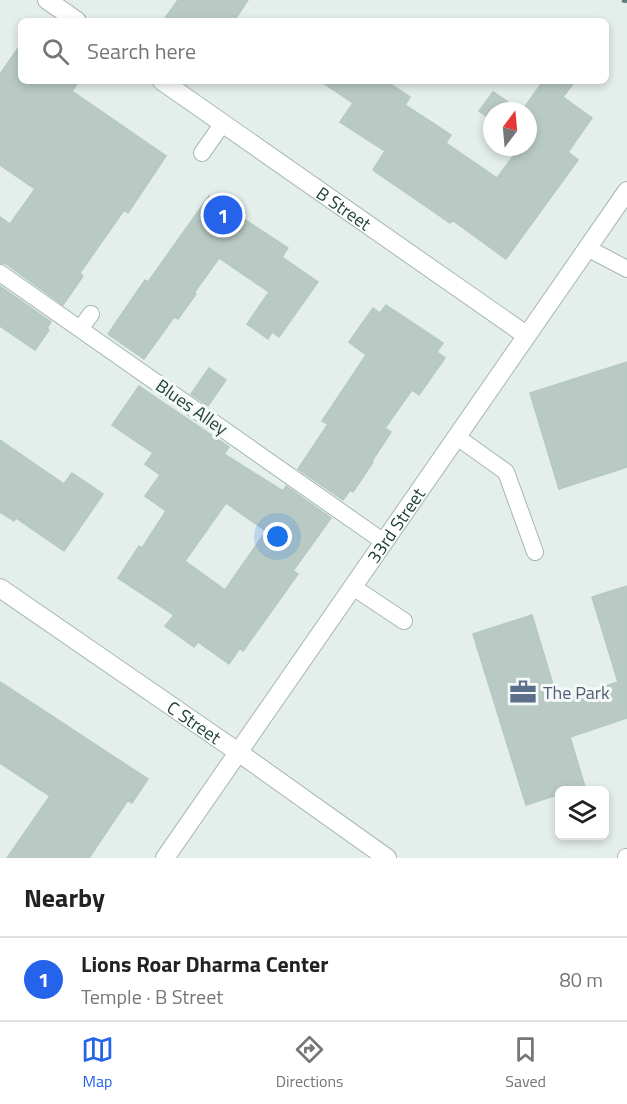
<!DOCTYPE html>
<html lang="en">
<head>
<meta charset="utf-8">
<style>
	:root { --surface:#fff; --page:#f2f2f2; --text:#222; --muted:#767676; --line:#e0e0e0; --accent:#2563eb }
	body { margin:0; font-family:"Titillium Web",sans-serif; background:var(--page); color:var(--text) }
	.controls { position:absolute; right:18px; bottom:18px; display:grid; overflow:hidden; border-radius:9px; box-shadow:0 3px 9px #0003 }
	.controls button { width:54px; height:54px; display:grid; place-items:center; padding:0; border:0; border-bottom:2px solid var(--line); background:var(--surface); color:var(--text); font:30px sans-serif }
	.compass { position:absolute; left:483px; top:102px; width:54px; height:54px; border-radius:50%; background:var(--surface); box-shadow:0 3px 9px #0003; rotate:16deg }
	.you { position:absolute; left:278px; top:537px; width:21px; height:21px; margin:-15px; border:4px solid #fff; border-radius:50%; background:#1a73e8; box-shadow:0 0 0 9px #1a73e833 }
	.badge { display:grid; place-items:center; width:39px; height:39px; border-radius:50%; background:var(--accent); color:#fff; font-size:20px; font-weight:700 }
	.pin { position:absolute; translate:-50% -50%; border:3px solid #fff; box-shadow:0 2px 6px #0006 }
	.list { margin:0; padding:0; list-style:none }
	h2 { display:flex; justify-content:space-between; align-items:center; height:78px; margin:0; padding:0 24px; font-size:26px }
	h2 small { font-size:20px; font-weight:400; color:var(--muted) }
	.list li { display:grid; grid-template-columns:39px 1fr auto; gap:18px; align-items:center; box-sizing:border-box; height:84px; padding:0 24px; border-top:2px solid var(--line) }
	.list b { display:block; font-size:22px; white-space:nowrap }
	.list p { margin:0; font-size:20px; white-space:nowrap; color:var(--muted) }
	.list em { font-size:20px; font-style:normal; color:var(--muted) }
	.icon { flex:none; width:33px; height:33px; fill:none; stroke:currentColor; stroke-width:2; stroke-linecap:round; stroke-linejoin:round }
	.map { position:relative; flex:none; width:627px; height:858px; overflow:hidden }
	.search { position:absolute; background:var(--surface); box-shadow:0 3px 9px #0003; left:18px; right:18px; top:18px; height:66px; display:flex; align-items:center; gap:15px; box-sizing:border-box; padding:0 21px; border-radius:9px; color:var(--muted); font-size:22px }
	.sheet { height:162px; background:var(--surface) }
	nav { display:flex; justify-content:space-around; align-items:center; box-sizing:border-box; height:84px; border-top:2px solid var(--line); background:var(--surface); font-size:16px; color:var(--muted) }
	nav a { display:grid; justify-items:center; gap:3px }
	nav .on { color:var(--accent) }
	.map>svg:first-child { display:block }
	.building { fill:#b9cac4; stroke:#b5c9c2; stroke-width:1.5; fill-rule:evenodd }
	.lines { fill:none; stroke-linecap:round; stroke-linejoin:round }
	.service-casing { stroke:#a6b7b3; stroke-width:18 }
	.minor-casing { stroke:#a6b7b3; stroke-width:20 }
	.tertiary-casing { stroke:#a6b7b3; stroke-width:20 }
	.service { stroke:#fff; stroke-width:16 }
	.minor { stroke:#fff; stroke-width:18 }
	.tertiary { stroke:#fff; stroke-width:18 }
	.rail { stroke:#5c7d77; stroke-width:4.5; stroke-dasharray:12 6; stroke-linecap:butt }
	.labels { text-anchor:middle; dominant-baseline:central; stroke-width:6; stroke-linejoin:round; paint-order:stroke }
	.street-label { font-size:18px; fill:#21423c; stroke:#f5faf8 }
	.service-label { font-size:18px; fill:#4e5e75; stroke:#f5faf8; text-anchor:start }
</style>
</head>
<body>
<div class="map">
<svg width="627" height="858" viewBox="0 0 627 858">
	<rect width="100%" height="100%" fill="#e4eeeb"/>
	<!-- building -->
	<path class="building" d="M178 0H248L234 21H163Z
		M21 44V81H79L72 91 166 156 128 213 124 210 80 273 83 276 63 305 6 264 0 263V217L10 224 35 189 0 165V74Z
		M320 81H386L410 97 405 105 451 135 446 143 497 178 520 147H528V111H522L543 81H575L563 97 592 118 568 152 578 160 506 259 452 220 450 223 373 170 385 151 340 122 353 103Z
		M493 92 522 111H492V120L479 111Z
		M209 196 288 248 282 257 318 282 279 337 272 332 268 339 247 324 269 292 219 258 194 293 196 294 178 319 174 317 144 359 108 334 145 280 148 282Z
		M0 286 51 322 47 328 49 330 35 350 0 326Z
		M386 305 443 343 437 352 445 358 419 395 412 390 385 428 391 432 372 461 373 462 353 492 350 490 343 500 298 469 328 424 322 421 366 355 349 342 373 308 380 313Z
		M627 362V467L559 489 530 393Z
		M209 368 226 380 208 406 191 394Z
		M139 386 229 447 224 454 283 491 286 486 331 518 293 571 298 574 243 651 240 648 229 664 198 642 194 647 165 626 174 615 118 578 139 546 142 548 166 511 145 496 160 475 145 464 153 453 112 425ZM226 503 266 531 225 590 185 561Z
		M0 440 64 484 72 473 103 494 64 551 16 518 14 521 0 512Z
		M627 586V718L570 737 585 787 572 790H560V794L526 805 473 634 532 615 558 701 618 682 592 597Z
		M0 682 148 779 132 803 128 800 89 858H7L50 796 0 763Z"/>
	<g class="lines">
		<defs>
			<path id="service" d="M202 153 223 123
				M587 248 627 269
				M0 273 384 542
				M80 329 91 314
				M457 437 506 472 535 552
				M353 587 404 621
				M626 857H627"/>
			<g id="minor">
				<path d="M47 0 77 21"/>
				<path id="s1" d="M162 81 526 335"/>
				<path id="s2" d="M0 588 238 752"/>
				<path id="s3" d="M165 858 627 191"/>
			</g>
			<path id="tertiary" d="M238 752 387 858"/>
		</defs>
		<!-- service casing -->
		<use href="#service" class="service-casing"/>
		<!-- minor casing -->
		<use href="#minor" class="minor-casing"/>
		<!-- tertiary casing -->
		<use href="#tertiary" class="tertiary-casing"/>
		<!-- service -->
		<use href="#service" class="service"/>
		<!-- minor -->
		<use href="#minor" class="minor"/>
		<!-- tertiary -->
		<use href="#tertiary" class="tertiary"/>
		<!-- rail -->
		<path class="rail" d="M622 0 627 1"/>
	</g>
	<!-- icons -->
	<defs>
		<symbol id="office-bare" viewBox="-9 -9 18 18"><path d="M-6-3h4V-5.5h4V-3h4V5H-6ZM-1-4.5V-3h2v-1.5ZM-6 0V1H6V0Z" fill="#5c6f8a" stroke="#f5faf8" stroke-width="2.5" paint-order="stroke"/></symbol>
	</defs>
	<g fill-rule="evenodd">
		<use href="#office-bare" x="504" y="673" width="38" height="38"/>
	</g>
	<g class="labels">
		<!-- street labels -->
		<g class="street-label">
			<text stroke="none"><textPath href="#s1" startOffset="222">B Street</textPath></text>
			<text transform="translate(192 407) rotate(35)">Blues Alley</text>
			<text stroke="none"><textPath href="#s3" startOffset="405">33rd Street</textPath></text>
			<text stroke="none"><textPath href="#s2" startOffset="236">C Street</textPath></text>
		</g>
		<!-- service labels -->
		<g class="service-label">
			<text x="543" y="692">The Park</text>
		</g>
	</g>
</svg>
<div class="controls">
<button><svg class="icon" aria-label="layers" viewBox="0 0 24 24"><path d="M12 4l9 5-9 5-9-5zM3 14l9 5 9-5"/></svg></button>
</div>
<svg class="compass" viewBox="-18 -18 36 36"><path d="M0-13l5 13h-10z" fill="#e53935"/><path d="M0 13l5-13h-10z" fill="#767676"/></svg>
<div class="you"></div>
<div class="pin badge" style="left:223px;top:215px">1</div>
<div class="search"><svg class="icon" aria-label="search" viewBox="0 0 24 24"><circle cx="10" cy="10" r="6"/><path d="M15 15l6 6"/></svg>Search here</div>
</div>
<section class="sheet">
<h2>Nearby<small></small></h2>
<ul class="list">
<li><span class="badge">1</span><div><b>Lions Roar Dharma Center</b><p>Temple · B Street</p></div><em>80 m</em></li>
</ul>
</section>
<nav>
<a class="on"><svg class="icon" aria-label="map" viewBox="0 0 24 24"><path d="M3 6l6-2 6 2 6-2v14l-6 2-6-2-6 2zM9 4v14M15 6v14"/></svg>Map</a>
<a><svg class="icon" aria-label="directions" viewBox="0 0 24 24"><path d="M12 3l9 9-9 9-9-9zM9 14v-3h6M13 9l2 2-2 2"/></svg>Directions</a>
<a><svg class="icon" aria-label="saved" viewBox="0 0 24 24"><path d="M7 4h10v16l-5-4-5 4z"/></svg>Saved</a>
</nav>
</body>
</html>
